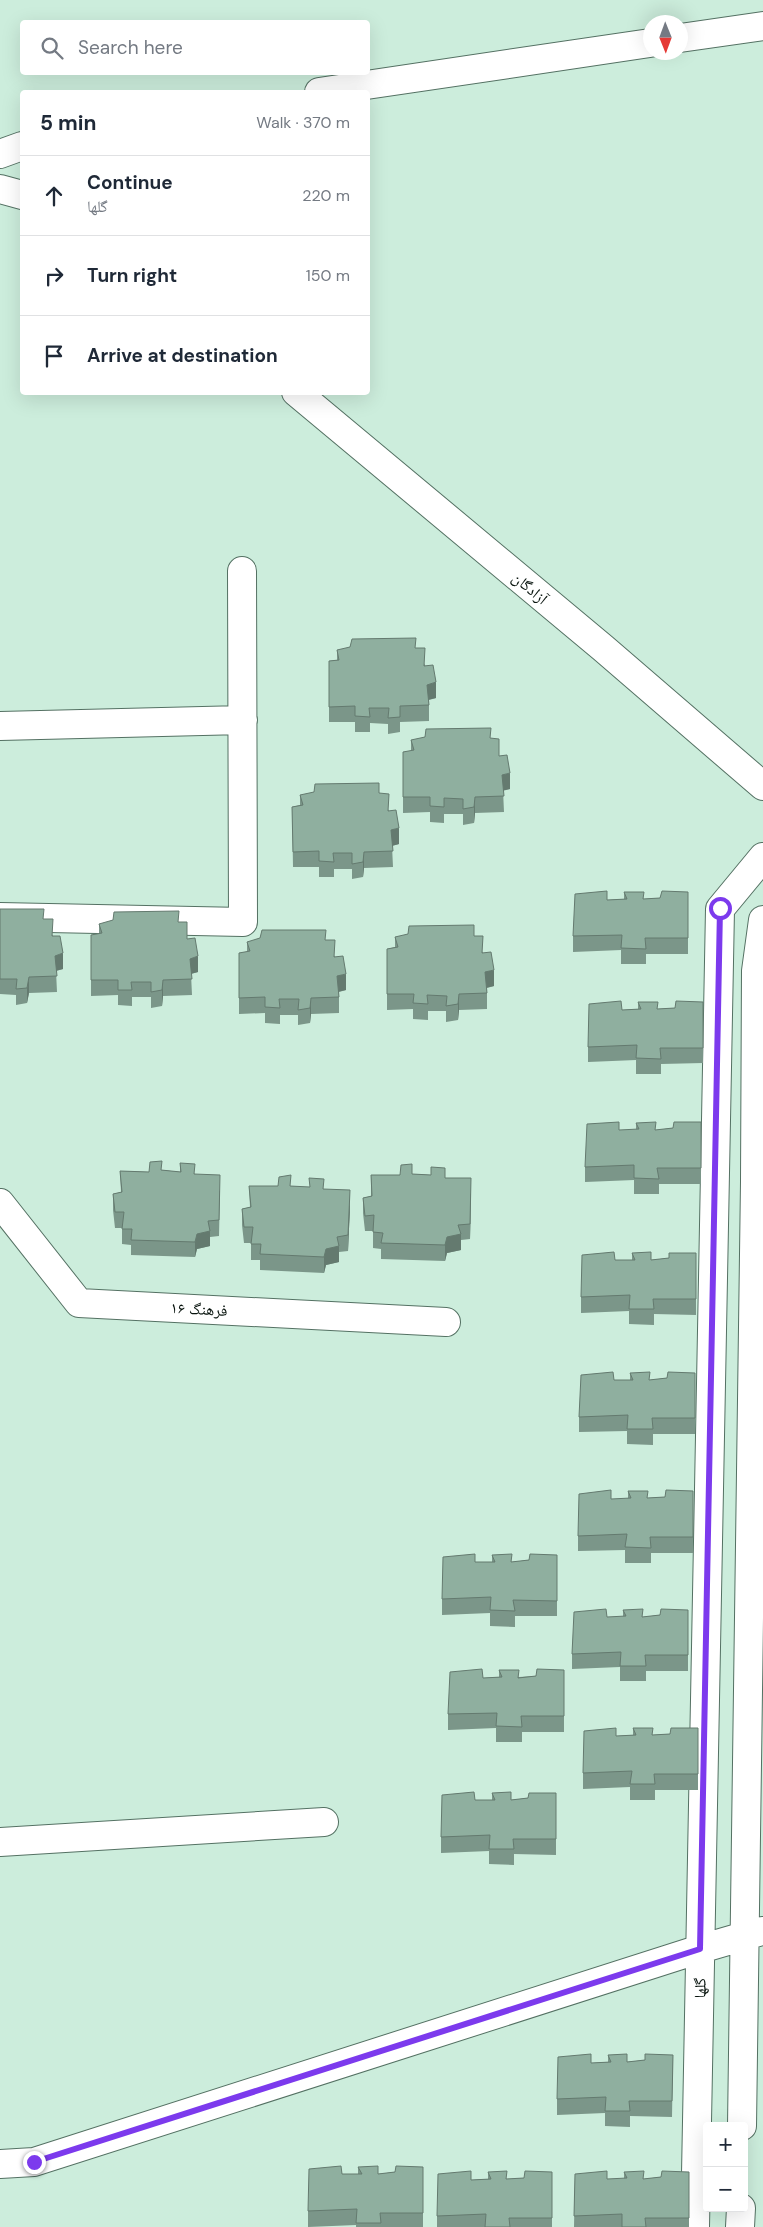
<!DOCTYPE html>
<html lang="en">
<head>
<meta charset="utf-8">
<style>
	:root { --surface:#fff; --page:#f6f6f7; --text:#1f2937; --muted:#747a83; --line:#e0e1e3 }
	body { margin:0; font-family:"DM Sans","Noto Naskh Arabic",sans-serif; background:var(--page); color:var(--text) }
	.controls { position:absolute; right:15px; bottom:15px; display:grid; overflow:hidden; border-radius:5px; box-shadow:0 5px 20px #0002 }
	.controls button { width:45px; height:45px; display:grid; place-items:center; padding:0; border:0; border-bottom:1px solid var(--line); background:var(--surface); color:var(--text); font:25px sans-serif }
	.compass { position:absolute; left:643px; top:15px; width:45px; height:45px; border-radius:50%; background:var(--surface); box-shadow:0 5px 20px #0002; rotate:179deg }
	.stop { position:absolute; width:15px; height:15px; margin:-11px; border:4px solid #7c3aed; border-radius:50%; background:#fff }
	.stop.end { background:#7c3aed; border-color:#fff; box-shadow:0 1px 5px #0008 }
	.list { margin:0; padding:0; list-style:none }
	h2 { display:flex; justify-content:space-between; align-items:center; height:65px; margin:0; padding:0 20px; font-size:21px }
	h2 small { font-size:16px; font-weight:400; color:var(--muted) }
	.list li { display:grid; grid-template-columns:32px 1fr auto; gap:15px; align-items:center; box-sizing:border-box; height:80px; padding:0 20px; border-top:1px solid var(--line) }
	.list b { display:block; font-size:19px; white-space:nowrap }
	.list p { margin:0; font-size:16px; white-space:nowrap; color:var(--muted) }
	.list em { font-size:16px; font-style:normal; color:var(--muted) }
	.icon { flex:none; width:28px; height:28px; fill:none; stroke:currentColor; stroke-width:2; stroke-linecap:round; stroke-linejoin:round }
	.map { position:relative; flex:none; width:763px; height:2227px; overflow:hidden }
	.search { position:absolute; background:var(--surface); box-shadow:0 5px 20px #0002; left:20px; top:20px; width:350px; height:55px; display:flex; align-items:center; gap:12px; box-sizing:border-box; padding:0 18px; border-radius:5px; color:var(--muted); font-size:19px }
	.panel { position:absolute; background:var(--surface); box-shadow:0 5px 20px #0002; left:20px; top:90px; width:350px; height:305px; border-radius:5px }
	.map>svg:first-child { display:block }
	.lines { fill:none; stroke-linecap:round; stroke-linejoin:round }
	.street-casing { stroke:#547163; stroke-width:30 }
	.street { stroke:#fff; stroke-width:28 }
	.wall { fill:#7b9689 }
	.shaded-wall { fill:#647a6f }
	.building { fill:#8faf9f; stroke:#647a6f }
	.route { stroke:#7c3aed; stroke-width:6 }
	.labels { text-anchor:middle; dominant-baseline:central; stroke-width:4.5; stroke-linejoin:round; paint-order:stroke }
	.street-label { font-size:16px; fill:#08140e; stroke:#fff }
</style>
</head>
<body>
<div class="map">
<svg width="763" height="2227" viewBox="0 0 763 2227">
	<rect width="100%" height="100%" fill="#cceddc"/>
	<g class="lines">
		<defs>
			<path id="street" d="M680 38 763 26
				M319 92 650 43
				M0 154 22 146
				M0 189 22 195
				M296 392 603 648 763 786
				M0 726 243 720
				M0 917 243 922 242 571
				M0 1203 79 1303 446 1322
				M0 1842 324 1822
				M742 2126 755 1182 756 971 763 920
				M0 2164 34 2162 700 1949 762 1931
				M695 2227 720 909 763 857
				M740 2227 741 2208"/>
		</defs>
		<!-- street casing -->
		<use href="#street" class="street-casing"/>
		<!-- street -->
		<use href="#street" class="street"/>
	</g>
	<!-- wall -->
	<path class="wall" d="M416 648 425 665 436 698 429 700V721L400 722V732L388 734V724L370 723V732H355V722H329V661L337 660V650Z
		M491 739 499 756 510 789 503 790 504 812 475 813 474 823 463 825V814H444V823L430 822V812L403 813V752L411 751V740Z
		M379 793 389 811 399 844 392 846 393 867 364 868 363 877 352 879V869H334V877H319V867H293L292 807 300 805V795Z
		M624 892 644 899 660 898 688 892V954H646V964H621V950L573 952V936L607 900 624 899Z
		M0 909 44 919 53 936 63 969 56 971 57 992 29 993 27 1003 16 1005V995L0 994Z
		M179 922 187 939 198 972 191 974 192 995 163 996 162 1006 151 1008V997H132V1006L118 1005V995L91 996V935L99 934V924Z
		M474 936 483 953 494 986 487 988V1009L459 1010 458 1020 446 1022V1011H428V1020L413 1019V1009L387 1010V949L395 947V937Z
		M326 940 335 957 346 990 339 992V1013L311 1014 310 1023 298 1025V1015H280V1024L265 1023V1013L239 1014V953L247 952V942Z
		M638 1002 658 1009 675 1008 703 1002V1063L661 1064V1074H636V1060L588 1062V1047L622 1010 638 1009Z
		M701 1122V1184H659V1194H634V1180L585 1182V1167L619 1130H636V1123L656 1130 673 1128Z
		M180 1163 195 1174 220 1191 219 1236 210 1237V1246L197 1249 195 1257 131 1255V1245L122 1244V1228H115L113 1210V1194L121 1192 120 1171 149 1172 162 1170 180 1172Z
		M431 1167 445 1178 471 1194 470 1239 461 1240V1250L447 1253 445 1261 381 1259V1249L373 1248V1231H365L363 1213V1198L371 1196V1175H400L412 1174 431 1175Z
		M249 1186H291L324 1189 350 1206 348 1251 339 1252V1262L326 1265 324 1273 260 1270V1260H251V1243H244L242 1225V1209L250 1207Z
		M632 1253 651 1260 669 1258 696 1253V1315L654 1314V1325L629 1324V1311L581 1313V1297L615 1260H632Z
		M630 1373 650 1380 667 1378 695 1373V1434H653V1445L627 1444V1431L579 1432V1417L614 1380H630Z
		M628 1491 648 1498 665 1497 693 1491V1553H651V1563H625V1550L578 1551V1536L628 1498Z
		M492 1555 512 1562 529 1560 557 1555V1616H515V1627L490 1626V1613L442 1615V1599L475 1562H492Z
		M623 1610 643 1617 660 1615 688 1610V1671H646V1681H620V1667L572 1669V1654L607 1617H623Z
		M499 1670 519 1677 536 1676 564 1670V1732H522V1742H496V1728L448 1730V1714L483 1678 499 1677Z
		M633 1728 653 1735 670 1734 698 1728V1790H655V1800H630V1787L583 1789V1773L616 1736 633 1735Z
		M492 1793 511 1800 528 1798 556 1793V1855L514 1854V1865L489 1864V1851L441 1853V1837L475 1800H492Z
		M608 2055 627 2062 645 2060 673 2055 672 2117 630 2116V2127L605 2126V2113L557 2115V2099L591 2063 608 2062Z
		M358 2167 378 2174 395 2172 423 2167V2227H356V2225L308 2227V2211L342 2174H358Z
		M488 2172 507 2179 524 2178 552 2172V2227H437V2216L471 2180 488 2179Z
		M624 2172 644 2179 661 2177 689 2172V2227H574L575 2174 607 2179H624Z"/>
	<!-- shaded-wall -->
	<path class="shaded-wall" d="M436 682V698L427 700V685Z
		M510 773V789L502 791V775Z
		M475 797V813L474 823V807Z
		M399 828V844L391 846V830Z
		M364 852V868L363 877V862Z
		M63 953V969L55 971V956Z
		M198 956V972L190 974V959Z
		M494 970V986L485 988V972Z
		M346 974V990L337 992V976Z
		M29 977V993L27 1003V988Z
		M163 980V996L162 1006V990Z
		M459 994V1010L458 1020V1004Z
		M311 998V1014L310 1023V1008Z
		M471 1178V1194L470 1239V1224Z
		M350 1190V1206L348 1251V1235Z
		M210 1231V1246L197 1249 195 1257V1242L197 1234Z
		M461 1234V1250L447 1253 445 1261V1245L447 1237Z
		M339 1246V1262L326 1265 324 1273V1257L326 1249Z"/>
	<!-- building -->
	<path class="building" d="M416 638 415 648H425L424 666 433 665 436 682 427 685 429 705 400 706V717L388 718 389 708H369L370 717 355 716V706L329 707V661L339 660 337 650 350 647 352 639Z
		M491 728 490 738 499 739V756L507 755 510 773 502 775 504 796 475 797 474 807 463 809V799L444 798V807L430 806V797H403V752L414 750 411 740 425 737 426 729Z
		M379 783V793L389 794 388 811 396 810 399 828 391 830 393 851 364 852 363 862 352 864V853H333L334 862 319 861V851L293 852 292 807 303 805 300 795 314 792 315 784Z
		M607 891V900L627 899 624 892H644L643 899 660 898 662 891 688 892V938H645L646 949 621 948 622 935 573 936 575 894Z
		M0 909H44L43 919H53L52 936H60L63 953 55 956 57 976 29 977 27 988 16 989 17 979H0Z
		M179 911 178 922H187V939L195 938 198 956 190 959 192 979 163 980 162 990 151 992V982H131L132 990H118V980H91V935L102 933 99 924 113 920 114 912Z
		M474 925V936H483L482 953 491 952 494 970 485 972 487 993 459 994 458 1004 446 1006 447 996 427 995 428 1004 413 1003 414 994H387V949L398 947 395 937 408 934 409 926Z
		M262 930H326L325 940H335L334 957 343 956 346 974 337 976 339 997 311 998 310 1008 298 1010 299 999H279L280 1008 265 1007V997L239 998V953L250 951 247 942 260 938Z
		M621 1001 622 1010 641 1009 638 1002H658L657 1009 675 1008 676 1001 703 1002V1048H660L661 1059 636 1058 637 1045 588 1047 589 1004Z
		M619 1122V1130L639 1129 636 1123 656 1122 655 1130 673 1128 674 1122H701V1168H657L659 1179 634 1178V1165L585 1167 587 1124Z
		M162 1161 161 1170 181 1172 180 1163 195 1164 194 1174 220 1175 219 1220 208 1221 210 1231 197 1234 195 1242 131 1240 132 1229H122L124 1212H115L113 1194 122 1192 120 1171 149 1172 150 1162Z
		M412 1164V1174L431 1175V1167L445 1168V1178H471L470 1224 458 1225 461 1234 447 1237 445 1245 381 1243 383 1233 373 1232 374 1215 365 1216 363 1198 372 1196 371 1175H400L401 1165Z
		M291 1175 290 1186 310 1187 309 1178 324 1179 323 1189 350 1190 348 1235 337 1237 339 1246 326 1249 324 1257 260 1254 261 1244H251L253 1227H244L242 1209 251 1207 249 1186H278L279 1177Z
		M614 1252 615 1260H635L632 1253 651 1252V1260L669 1258V1253H696V1299H653L654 1309H629L630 1295 581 1297 582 1255Z
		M613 1372 614 1380H633L630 1373 650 1372 649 1380 667 1378 668 1372 695 1373V1418H652L653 1429H627L628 1415 579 1417 581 1375Z
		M611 1490V1499L631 1498 628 1491H648L647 1498 665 1497 666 1490 693 1491V1537H650L651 1548 625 1547 627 1534 578 1536 579 1494Z
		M475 1554V1562H495L492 1555 512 1554 511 1562 529 1560 530 1554 557 1555V1601L513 1600 515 1611 490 1610 491 1597 442 1599 443 1557Z
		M606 1609 607 1617 626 1616 623 1610 643 1609 642 1617 660 1615 661 1609 688 1610V1655H645L646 1666H620L621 1652 572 1654 574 1612Z
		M482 1669 483 1678 502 1677 499 1670H519L518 1678 536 1676 537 1669 564 1670V1716H521L522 1727 496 1726 497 1713 448 1714 450 1672Z
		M616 1728V1736L636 1735 633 1728H653L652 1735 670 1734 671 1728H698V1774H654L655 1784H630L632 1771 583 1773 584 1731Z
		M474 1792 475 1800H495L492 1793 511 1792V1800L528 1798 529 1793H556V1839H513L514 1849H489L490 1835 441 1837 442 1795Z
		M591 2054V2063L611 2062 608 2055 627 2054V2062L645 2060V2054L673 2055 672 2101H629L630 2111H605L606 2097 557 2099 558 2057Z
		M341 2166 342 2174H362L358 2167 378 2166V2174L395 2172 396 2166 423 2167V2213H380L381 2223H356L357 2209 308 2211 309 2169Z
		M471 2171V2180L491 2179 488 2172 507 2171 506 2179 524 2178 525 2171 552 2172V2218H509L510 2227H485L486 2214 437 2216 438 2174Z
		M607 2171V2179L627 2178 624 2172 644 2171 643 2179 661 2177 662 2171 689 2172V2218H645L646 2227H622V2214L574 2216 575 2174Z"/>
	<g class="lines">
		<!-- route -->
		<path class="route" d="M34 2162 700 1949 720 908"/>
	</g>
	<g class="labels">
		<!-- street labels -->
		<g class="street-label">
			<text transform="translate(530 588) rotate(40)">آزادگان</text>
			<text transform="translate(199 1309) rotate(3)">فرهنگ ۱۶</text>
			<text transform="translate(700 1988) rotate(-89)">گلها</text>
		</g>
	</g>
</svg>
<div class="controls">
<button>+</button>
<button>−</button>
</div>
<svg class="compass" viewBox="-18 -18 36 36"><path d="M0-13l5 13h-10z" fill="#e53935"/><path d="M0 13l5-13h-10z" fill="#747a83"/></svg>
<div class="stop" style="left:720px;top:908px"></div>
<div class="stop end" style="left:34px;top:2162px"></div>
<div class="search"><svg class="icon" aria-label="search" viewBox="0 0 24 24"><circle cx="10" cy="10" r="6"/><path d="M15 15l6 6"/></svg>Search here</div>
<section class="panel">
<h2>5 min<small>Walk · 370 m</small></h2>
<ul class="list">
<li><svg class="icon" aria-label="ahead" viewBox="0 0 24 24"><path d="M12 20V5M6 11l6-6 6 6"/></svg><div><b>Continue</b><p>گلها</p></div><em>220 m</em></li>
<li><svg class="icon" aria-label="right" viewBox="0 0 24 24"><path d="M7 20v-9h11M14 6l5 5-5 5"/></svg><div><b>Turn right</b></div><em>150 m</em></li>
<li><svg class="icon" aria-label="arrive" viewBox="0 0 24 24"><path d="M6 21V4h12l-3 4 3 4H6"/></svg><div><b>Arrive at destination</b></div></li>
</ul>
</section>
</div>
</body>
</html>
